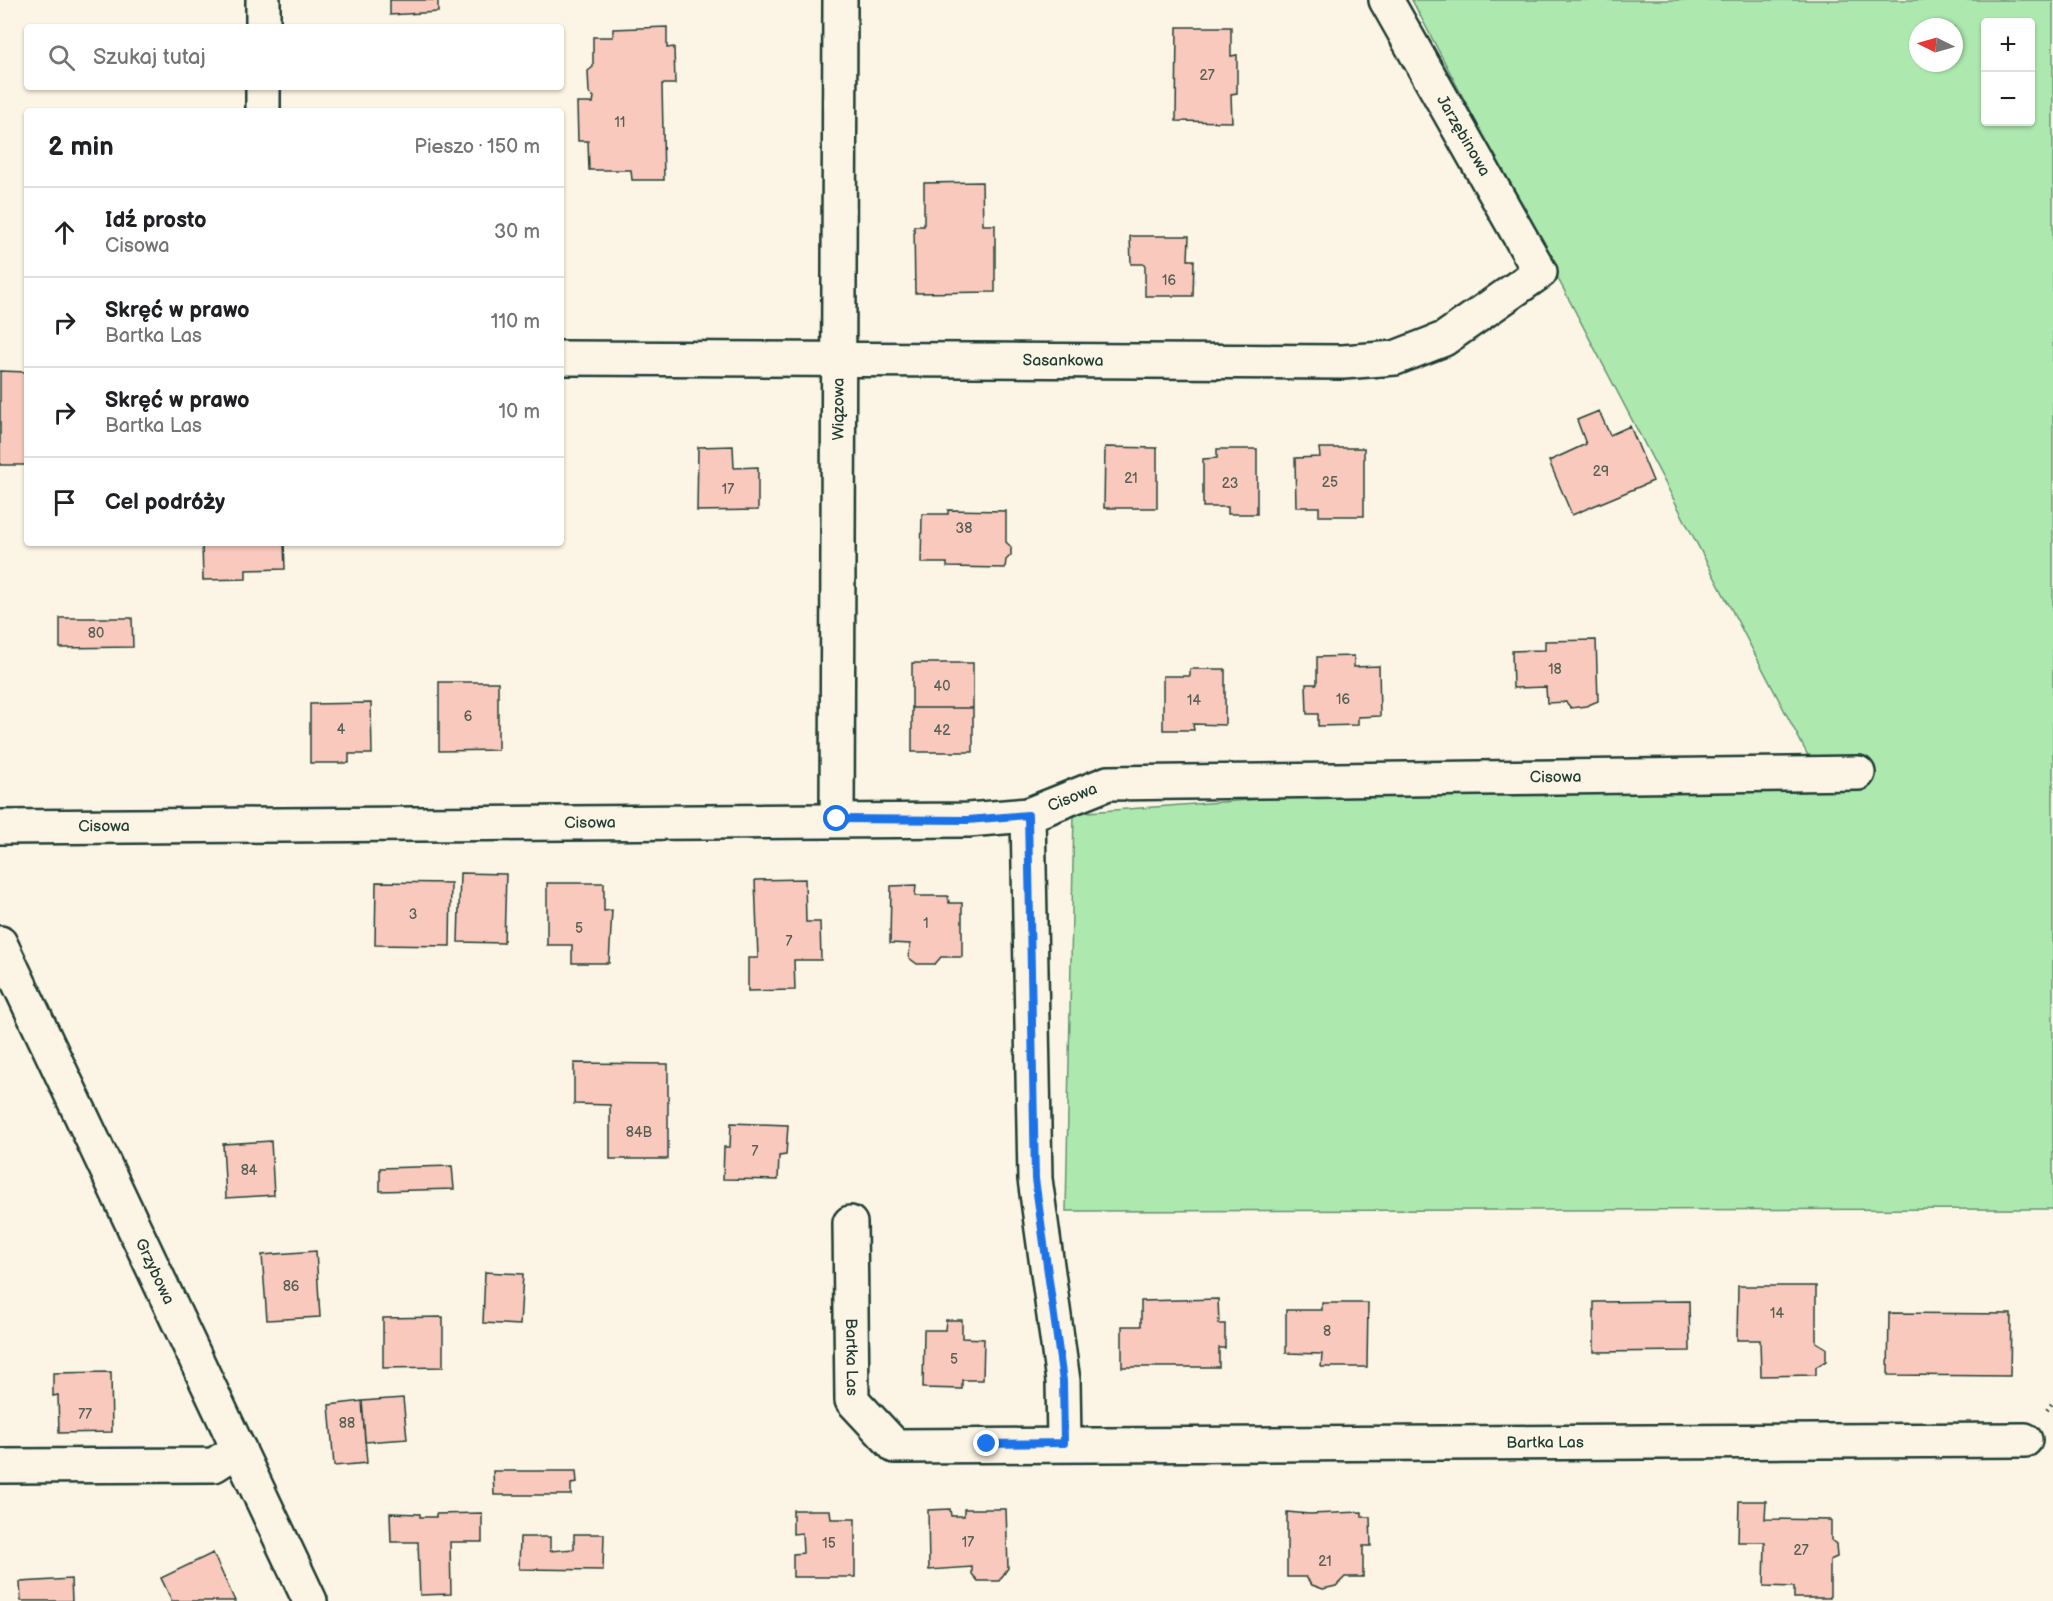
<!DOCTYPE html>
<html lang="pl">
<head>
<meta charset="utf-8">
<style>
	:root { --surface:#fff; --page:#f6f6f6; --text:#202124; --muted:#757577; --line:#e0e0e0 }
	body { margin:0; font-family:"Balsamiq Sans",sans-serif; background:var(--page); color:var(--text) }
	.controls { position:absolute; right:18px; top:18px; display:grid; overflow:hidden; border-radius:6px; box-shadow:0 2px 4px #0004 }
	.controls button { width:54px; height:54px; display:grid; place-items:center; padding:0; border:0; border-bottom:2px solid var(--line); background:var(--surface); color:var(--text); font:30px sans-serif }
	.compass { position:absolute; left:1909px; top:18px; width:54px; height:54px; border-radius:50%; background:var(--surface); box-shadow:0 2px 4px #0004; rotate:275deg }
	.stop { position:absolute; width:18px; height:18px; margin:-14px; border:4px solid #1a73e8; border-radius:50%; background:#fff }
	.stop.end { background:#1a73e8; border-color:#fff; box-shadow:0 2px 6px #0008 }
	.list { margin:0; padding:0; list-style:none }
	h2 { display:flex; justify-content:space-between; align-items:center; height:78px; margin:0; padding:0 24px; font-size:26px }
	h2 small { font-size:20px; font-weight:400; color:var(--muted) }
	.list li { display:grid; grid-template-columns:39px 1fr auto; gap:18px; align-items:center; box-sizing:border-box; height:90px; padding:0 24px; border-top:2px solid var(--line) }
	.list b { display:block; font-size:22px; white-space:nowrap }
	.list p { margin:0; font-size:20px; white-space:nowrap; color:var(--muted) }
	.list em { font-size:20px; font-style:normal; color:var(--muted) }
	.icon { flex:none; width:33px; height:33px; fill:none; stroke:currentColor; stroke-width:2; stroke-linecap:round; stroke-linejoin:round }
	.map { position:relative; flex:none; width:2053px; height:1601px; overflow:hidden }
	.search { position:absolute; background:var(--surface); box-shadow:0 2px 4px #0004; left:24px; top:24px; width:540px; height:66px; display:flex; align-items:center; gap:15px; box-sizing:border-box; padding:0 21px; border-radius:6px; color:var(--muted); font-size:22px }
	.panel { position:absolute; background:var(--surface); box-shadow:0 2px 4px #0004; left:24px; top:108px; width:540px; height:438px; border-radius:6px }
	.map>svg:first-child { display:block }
	.green { fill:#ade9af; stroke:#669372; stroke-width:1.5; fill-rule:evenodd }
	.building { fill:#f8c9bc; stroke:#1f3d34; stroke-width:1.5 }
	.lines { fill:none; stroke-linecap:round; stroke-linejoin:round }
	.minor-casing { stroke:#1f3d34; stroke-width:38 }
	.path { stroke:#1f3d34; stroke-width:4; stroke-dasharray:1.5 4.5; stroke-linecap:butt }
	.minor { stroke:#fcf5e5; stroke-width:33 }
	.route { stroke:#1a73e8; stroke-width:8 }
	.labels { text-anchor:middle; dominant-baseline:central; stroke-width:4.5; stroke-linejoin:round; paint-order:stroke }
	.number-label { font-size:14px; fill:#556056 }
	.street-label { font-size:16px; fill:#1f3d34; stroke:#fcf5e5 }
</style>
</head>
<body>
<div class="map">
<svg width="2053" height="1601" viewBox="0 0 2053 1601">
	<rect width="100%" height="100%" fill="#fcf5e5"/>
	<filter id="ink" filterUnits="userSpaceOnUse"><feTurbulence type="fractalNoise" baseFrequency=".0167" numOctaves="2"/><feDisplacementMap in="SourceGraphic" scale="12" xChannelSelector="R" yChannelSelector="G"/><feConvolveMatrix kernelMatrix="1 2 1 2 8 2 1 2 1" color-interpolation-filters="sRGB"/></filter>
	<g filter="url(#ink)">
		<!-- green -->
		<path class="green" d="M1412 0H2053V1209L1066 1211 1074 813 1559 777 1814 767ZM1986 22H2030V122H1986ZM1918 27H1954V63H1918Z"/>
		<!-- building -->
		<path class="building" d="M390 0H438V12L390 15Z
			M667 27V48L674 47 675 84H662L664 180H632L631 170H589L588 141H578L577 103H593L594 97 589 93 588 71 593 67V37H613V29Z
			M1177 27H1231V56L1237 55V93L1231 94 1232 122 1176 121Z
			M982 182 983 225H995V292L915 293 914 226H924V183Z
			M1130 236H1189L1188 260H1194L1193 296H1145V264H1131Z
			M0 371 27 372V465H0Z
			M1599 411 1610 435 1630 426 1653 481 1572 515 1549 461 1586 444 1577 420Z
			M733 446 734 468 758 467V510L697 511 698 447Z
			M1105 447 1157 448V508H1104Z
			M1319 448H1364V516H1319V507H1296L1295 458 1320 457Z
			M1217 449H1257V514H1228V507H1203V459L1217 458Z
			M948 510 1006 511V542L1011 547V555L1006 560 1005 568 947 567V563H921L922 514H948Z
			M202 543H284L285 569 246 570V579L203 580Z
			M60 618H132L133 647 60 648Z
			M1596 640 1598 701 1586 706 1571 708 1566 702 1547 703 1546 687 1513 688 1512 651 1545 650V641Z
			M1354 656V667L1379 666 1380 716 1358 717V725L1318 726V714H1307L1306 684H1317V657Z
			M912 663H973V708H912Z
			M1190 669H1225V725L1193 724 1194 730H1163V676H1190Z
			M439 682H498V750L439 751Z
			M371 703 372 754H349V763H310V704Z
			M912 708H973V752H912Z
			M460 873 506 874 504 943 458 942Z
			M805 879 806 922H820L821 960H794L795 990 748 991V958H758L755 880Z
			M376 882 451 883 450 946 375 945Z
			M547 883H604V911L612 910 609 963H572V945H547Z
			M916 885 915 896H948L949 903H962V957H941L935 964H917L909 958 910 944 890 943 891 886Z
			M574 1063 668 1064V1159H610V1105L574 1104Z
			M731 1123 788 1125 786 1155 779 1156 778 1180 723 1179 724 1147H730Z
			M271 1141 274 1195 226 1198 223 1144Z
			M452 1166 454 1189 380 1191V1168Z
			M316 1251 320 1317 267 1320 262 1255Z
			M485 1272 523 1274 520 1325 483 1323Z
			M1738 1286H1816V1342L1826 1348V1361L1816 1367V1375L1761 1376 1760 1340H1737Z
			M1218 1299 1219 1324H1225V1348H1219V1367H1122V1326H1141V1301Z
			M1689 1301 1690 1351 1594 1352V1302Z
			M1322 1303H1368L1367 1367H1321L1322 1354 1286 1353V1310H1322Z
			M1889 1313 2011 1314 2010 1376 1888 1375Z
			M443 1317V1367L383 1368V1318Z
			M946 1320H962V1338L984 1339 983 1380H962V1389L923 1388 924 1330H945Z
			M111 1372 112 1432 59 1433 58 1395 53 1396V1373Z
			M403 1398 407 1439 365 1442 362 1401Z
			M362 1401 367 1463 334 1466 329 1405Z
			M493 1471H576L577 1483 571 1484V1495H494Z
			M1739 1501H1766L1765 1519 1831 1520V1540L1836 1544 1837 1557 1830 1560V1598H1794V1587L1764 1586 1765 1542H1738Z
			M950 1509 951 1516H964V1509H1006L1008 1568 999 1581H978L972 1574V1567L929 1570 928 1510Z
			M793 1510H830L831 1519H855V1577H793V1554L803 1553 802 1533 793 1534Z
			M1287 1512 1309 1514 1362 1512V1517H1370L1371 1546H1363V1577H1345L1336 1586 1323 1589 1312 1585 1306 1577H1287Z
			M390 1513 420 1514V1517H436V1514L482 1513V1542H450L451 1594 420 1595 418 1542H391Z
			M574 1534H604L603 1570 519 1569 520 1537H550V1551L574 1549Z
			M213 1553 235 1601H172L161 1578Z
			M71 1579 72 1601H21L20 1582Z"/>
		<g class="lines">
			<defs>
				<g id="minor">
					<path d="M263 0V27"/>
					<path d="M263 87V111"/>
					<path id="s1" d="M561 358 1343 362 1395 358 1444 339 1540 272 1386 0"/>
					<path d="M1028 815 1035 1179 1063 1381 1064 1443"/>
					<path id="s2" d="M837 819 840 0"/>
					<path id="s3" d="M0 827 968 820 1028 815 1108 783 1858 773"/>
					<path id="s4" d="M0 943 310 1601"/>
					<path id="s5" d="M850 1223 852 1400 895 1446 2025 1440"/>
					<path d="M0 1466 214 1465 239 1449"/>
				</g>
			</defs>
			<!-- minor casing -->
			<use href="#minor" class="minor-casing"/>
			<!-- path -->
			<path class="path" d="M2047 1410 2053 1402"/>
			<!-- minor -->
			<use href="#minor" class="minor"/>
		</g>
	</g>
	<g class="lines" filter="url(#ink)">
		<!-- route -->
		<path class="route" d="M837 819 968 820 1028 815 1035 1179 1063 1381 1064 1443 987 1444"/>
	</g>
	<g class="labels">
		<!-- number labels -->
		<g class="number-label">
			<text x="1207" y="75">27</text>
			<text x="620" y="122">11</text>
			<text x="1169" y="280">16</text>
			<text x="1601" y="471">29</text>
			<text x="1131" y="478">21</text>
			<text x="1330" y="482">25</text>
			<text x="1230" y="483">23</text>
			<text x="728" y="489">17</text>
			<text x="964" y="528">38</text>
			<text x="96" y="633">80</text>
			<text x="1555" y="669">18</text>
			<text x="942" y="686">40</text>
			<text x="1343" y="699">16</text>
			<text x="1194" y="700">14</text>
			<text x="468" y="716">6</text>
			<text x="341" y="729">4</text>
			<text x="942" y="730">42</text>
			<text x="413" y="914">3</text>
			<text x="926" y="923">1</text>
			<text x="579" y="928">5</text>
			<text x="789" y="941">7</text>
			<text x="639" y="1132">84B</text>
			<text x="755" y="1151">7</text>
			<text x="249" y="1170">84</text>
			<text x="291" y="1286">86</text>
			<text x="1777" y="1313">14</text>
			<text x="1327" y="1331">8</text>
			<text x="954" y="1359">5</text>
			<text x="85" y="1414">77</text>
			<text x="347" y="1423">88</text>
			<text x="968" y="1542">17</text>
			<text x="829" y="1543">15</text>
			<text x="1801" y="1550">27</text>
			<text x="1325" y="1561">21</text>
		</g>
		<!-- street labels -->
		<g class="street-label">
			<text transform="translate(1463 136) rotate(60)">Jarzębinowa</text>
			<text stroke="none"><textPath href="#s1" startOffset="502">Sasankowa</textPath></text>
			<text stroke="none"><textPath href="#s2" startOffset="410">Wiązowa</textPath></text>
			<text stroke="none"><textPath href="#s3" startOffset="1562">Cisowa</textPath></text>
			<text stroke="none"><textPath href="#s3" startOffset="1076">Cisowa</textPath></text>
			<text stroke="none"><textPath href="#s3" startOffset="590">Cisowa</textPath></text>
			<text stroke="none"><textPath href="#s3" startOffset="104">Cisowa</textPath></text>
			<text stroke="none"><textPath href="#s4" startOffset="363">Grzybowa</textPath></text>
			<text stroke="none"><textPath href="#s5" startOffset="134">Bartka Las</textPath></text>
			<text stroke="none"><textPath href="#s5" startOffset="890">Bartka Las</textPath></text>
		</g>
	</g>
</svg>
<div class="controls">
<button>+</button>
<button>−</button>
</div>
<svg class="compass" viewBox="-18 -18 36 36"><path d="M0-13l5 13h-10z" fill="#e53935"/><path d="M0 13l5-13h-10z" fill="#757577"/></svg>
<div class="stop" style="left:837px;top:819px"></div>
<div class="stop end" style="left:987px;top:1444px"></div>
<div class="search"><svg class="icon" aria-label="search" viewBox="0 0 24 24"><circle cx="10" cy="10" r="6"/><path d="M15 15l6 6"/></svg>Szukaj tutaj</div>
<section class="panel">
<h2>2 min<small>Pieszo · 150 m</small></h2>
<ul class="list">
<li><svg class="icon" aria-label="ahead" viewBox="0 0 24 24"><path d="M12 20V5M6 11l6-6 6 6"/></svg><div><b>Idź prosto</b><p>Cisowa</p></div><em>30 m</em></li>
<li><svg class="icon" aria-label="right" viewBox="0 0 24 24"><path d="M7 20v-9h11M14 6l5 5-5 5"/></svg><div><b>Skręć w prawo</b><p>Bartka Las</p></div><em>110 m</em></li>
<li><svg class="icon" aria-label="right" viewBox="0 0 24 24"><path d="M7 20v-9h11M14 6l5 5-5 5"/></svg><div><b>Skręć w prawo</b><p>Bartka Las</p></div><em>10 m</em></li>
<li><svg class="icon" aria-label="arrive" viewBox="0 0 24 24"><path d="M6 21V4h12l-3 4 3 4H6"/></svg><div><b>Cel podróży</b></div></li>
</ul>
</section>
</div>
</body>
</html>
